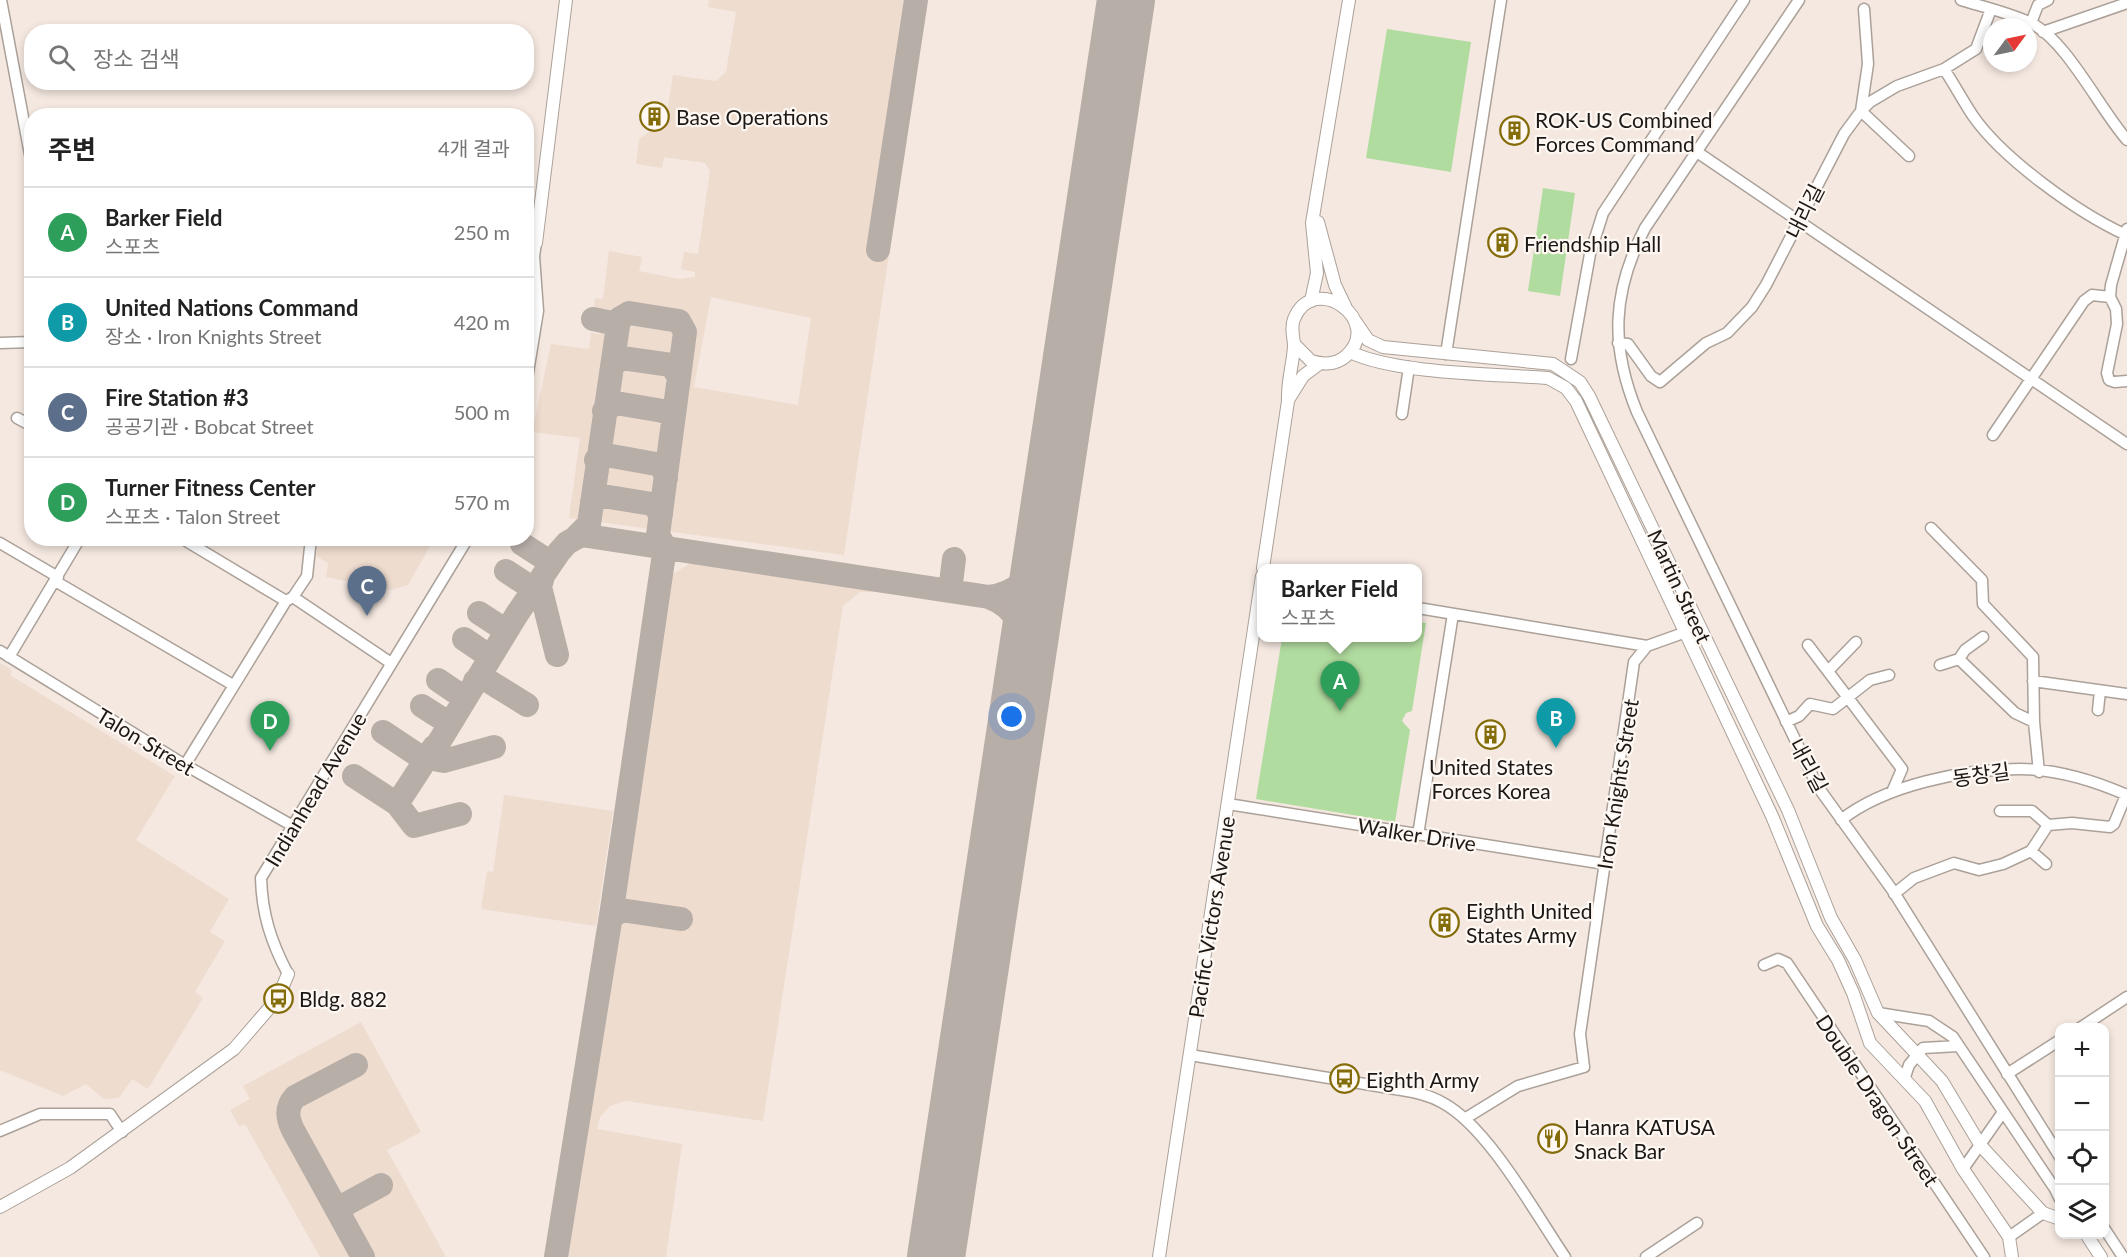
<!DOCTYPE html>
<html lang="ko">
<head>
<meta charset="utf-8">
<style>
	:root { --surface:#fff; --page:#f6f6f6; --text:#222; --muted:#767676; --line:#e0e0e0; --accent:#846c08 }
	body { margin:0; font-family:Lato,"Noto Sans KR",sans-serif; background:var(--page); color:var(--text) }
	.controls { position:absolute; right:18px; bottom:18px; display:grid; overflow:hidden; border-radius:12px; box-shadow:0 3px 9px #0003 }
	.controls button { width:54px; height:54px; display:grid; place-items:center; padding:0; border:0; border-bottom:2px solid var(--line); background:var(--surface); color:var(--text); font:30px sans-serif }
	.compass { position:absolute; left:1983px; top:18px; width:54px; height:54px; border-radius:50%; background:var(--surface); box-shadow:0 3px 9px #0003; rotate:57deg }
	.you { position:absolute; left:1012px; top:717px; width:21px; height:21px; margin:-15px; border:4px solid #fff; border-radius:50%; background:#1a73e8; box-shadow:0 0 0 9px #1a73e833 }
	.badge { display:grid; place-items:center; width:39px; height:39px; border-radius:50%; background:var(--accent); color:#fff; font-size:20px; font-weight:700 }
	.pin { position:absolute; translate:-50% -50px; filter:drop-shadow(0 2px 3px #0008) }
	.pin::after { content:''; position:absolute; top:32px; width:21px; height:18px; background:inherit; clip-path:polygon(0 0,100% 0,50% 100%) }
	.popup { position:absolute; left:1257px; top:564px; width:165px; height:78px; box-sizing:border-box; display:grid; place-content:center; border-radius:12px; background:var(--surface); filter:drop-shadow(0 2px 4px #0005); font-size:20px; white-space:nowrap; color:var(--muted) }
	.popup b { font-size:22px; color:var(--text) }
	.popup::after { content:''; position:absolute; left:50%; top:100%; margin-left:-12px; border:12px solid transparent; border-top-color:var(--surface) }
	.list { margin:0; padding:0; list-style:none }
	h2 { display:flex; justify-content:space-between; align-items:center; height:78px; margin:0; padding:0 24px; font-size:26px }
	h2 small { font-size:20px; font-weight:400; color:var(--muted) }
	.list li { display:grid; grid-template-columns:39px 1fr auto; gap:18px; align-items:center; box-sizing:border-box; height:90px; padding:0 24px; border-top:2px solid var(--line) }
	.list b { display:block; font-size:22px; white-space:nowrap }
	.list p { margin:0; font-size:20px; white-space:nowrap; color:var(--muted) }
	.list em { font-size:20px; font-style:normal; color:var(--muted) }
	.icon { flex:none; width:33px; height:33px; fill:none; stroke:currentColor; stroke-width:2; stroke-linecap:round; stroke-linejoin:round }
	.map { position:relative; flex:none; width:2127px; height:1257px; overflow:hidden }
	.search { position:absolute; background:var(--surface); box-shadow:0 3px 9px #0003; left:24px; top:24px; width:510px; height:66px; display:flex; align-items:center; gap:15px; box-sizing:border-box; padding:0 21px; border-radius:24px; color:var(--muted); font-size:22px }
	.panel { position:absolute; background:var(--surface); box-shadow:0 3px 9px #0003; left:24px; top:108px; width:510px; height:438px; border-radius:24px }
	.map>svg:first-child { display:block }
	.built { fill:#eedccf; fill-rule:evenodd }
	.green { fill:#b1dc9f }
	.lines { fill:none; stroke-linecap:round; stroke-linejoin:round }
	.taxiway { stroke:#b8aea8; stroke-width:24 }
	.runway { stroke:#b8aea8; stroke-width:58 }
	.minor-casing { stroke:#aba199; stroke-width:13 }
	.major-casing { stroke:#aba199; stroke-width:14 }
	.minor { stroke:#fff; stroke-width:10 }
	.major { stroke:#fff; stroke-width:12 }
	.labels { text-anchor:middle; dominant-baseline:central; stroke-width:4.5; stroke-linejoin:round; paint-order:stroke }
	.poi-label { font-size:21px; fill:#1c1816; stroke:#fef7f2; text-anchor:start }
	.street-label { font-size:21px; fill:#1c1816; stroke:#fef7f2 }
</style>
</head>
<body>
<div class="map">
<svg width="2127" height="1257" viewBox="0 0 2127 1257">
	<rect width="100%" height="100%" fill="#f4e8e0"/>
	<!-- built -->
	<path class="built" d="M709 0H927L844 555 569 518 580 438 532 432 551 344 589 349 591 333 600 334V327L592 326 595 298 603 299 609 251 642 257 639 271 679 279 695 277V272L681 269 684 252 698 254 710 171 705 163 664 157 662 168 636 164 639 139 654 129 664 130 673 75 716 81 726 72 736 12 708 7ZM711 297 811 318 798 405 694 387Z
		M317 539V538L434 539 408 585 391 590 326 577 328 563 316 556Z
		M702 556 874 582 873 592H860L843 606 763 1121 626 1101 610 1106 600 1117 597 1129 682 1144 666 1257H566L668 577Z
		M0 663 11 669V676L18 680 175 776 136 840 229 899 210 932 225 941 195 992 203 998 148 1089 132 1079 119 1098 104 1099 86 1084 63 1096 0 1070Z
		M504 795 613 811 596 926 481 909 487 871 493 872Z
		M361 1022 421 1132 387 1150 446 1257H320L245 1124 239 1126 230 1110 250 1099 243 1086Z"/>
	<!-- green -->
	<path class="green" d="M1387 29 1471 42 1451 172 1366 158Z
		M1543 188 1575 193 1560 296 1528 291Z
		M1418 622 1426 623 1412 711 1406 713 1402 721 1410 730 1395 822 1256 799 1282 638H1418Z"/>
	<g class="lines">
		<!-- taxiway -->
		<path class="taxiway" d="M878 250 916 0
			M593 319 617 324
			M612 366 622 358 671 365 679 377
			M604 411 616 403 663 411 669 414 673 422
			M596 460 606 455 656 464 663 468 666 478
			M592 502 603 496 652 504 661 514
			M522 544 547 560 555 558
			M506 571 529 586 538 584
			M543 576 540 587 557 655
			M944 590 951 583 954 559
			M989 597C1018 593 1031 577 1043 551
			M479 613 502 628 510 625
			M464 639 486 654 488 661
			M438 680 460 695 462 703
			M475 681 485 679 527 705
			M422 706 444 720 453 718
			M383 732 425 760
			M434 747 397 804 414 826 460 814
			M494 747 444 761 438 760 433 752 517 614 559 552 567 543 581 535 989 597C1017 608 1024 628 1027 657
			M354 776 397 804
			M611 918 621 910 681 919
			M356 1065 295 1097C286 1107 287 1118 293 1130L363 1257
			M337 1209 381 1185
			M556 1257 612 909 665 547 658 535 685 332 679 321 629 313 619 319 589 524 577 536"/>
		<!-- runway -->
		<path class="runway" d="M936 1257 1126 0"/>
		<defs>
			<path id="minor" d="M1 0 32 165
				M1799 0 1645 228C1612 292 1610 346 1637 412L1818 787 1893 891 2060 1157
				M1961 0C1984 7 2010 13 2031 23 2067 41 2099 108 2127 140
				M1864 9 1868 64 1861 111 1909 156
				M2031 23 2038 5 2048 0
				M2043 32 2127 3
				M1944 69C1954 84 1963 101 1973 116 2003 159 2077 212 2124 234
				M1697 152 2127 444
				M2127 229 2111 285 2110 297 2116 309 2117 324 2107 373 2109 380 2115 382 2127 381
				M526 243H536L534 256 538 311 526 385
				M0 343 32 342
				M1618 343 1628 344 1651 376 1660 382 1706 343 1727 333 1752 307 1766 285 1844 134 1861 111 1870 102 1897 86 1944 69 1976 49 1991 9
				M1446 354 1501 0
				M1571 359 1590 254 1603 213 1744 0
				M1402 414 1409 367
				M17 418 32 426
				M1993 435 2084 301 2092 295 2110 297
				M1931 528 1982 580 1983 604 2033 657 2034 722 2039 772
				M181 538 286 601 293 597 391 663
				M0 543 58 577
				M55 581 233 685
				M293 597 307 576 311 538
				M1418 608 1647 646
				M1983 637 1965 650 1959 659 2015 713 2034 722
				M1808 645 1902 769 1892 792
				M0 651 185 765 293 826
				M9 657 80 538
				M1940 665 1959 659
				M1828 671 1856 642
				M2033 681 2127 694
				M2098 710 2100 691
				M1786 722 1799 716 1810 704 1833 709 1870 680 1889 675
				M185 765 286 601
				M1228 804 1605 864
				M2000 811H2032L2048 825
				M1841 820C1885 785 1964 769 2020 769 2055 769 2095 781 2127 795
				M1418 835 1453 614
				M2031 851 2046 864
				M1894 894 1914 878 1954 863 1979 870 2003 864 2031 851 2048 825 2072 823 2110 827 2114 824 2126 795
				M1764 965 1778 959 1787 963 1984 1257
				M288 974C271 942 262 914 261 878L468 538
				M1878 1013 1929 1021 1953 1037 2055 1189 2060 1199
				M2080 1028 2127 997
				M1190 1055 1395 1089C1412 1092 1428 1094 1443 1103 1488 1127 1535 1213 1565 1257
				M2007 1074 2060 1040
				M1905 1077 1909 1065 1923 1048 1958 1046
				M1466 1118 1518 1086 1584 1067 1580 1034 1634 662 1647 646 1700 627
				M0 1131 40 1114H110L122 1132
				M1963 1169 2003 1112
				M2104 1228 2123 1257
				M2009 1237 2043 1213
				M1646 1257 1697 1223"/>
			<path id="major" d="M1318 222 1335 285 1346 308
				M536 243 566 0
				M1311 301 1317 273 1312 223 1349 0
				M1355 321 1368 340 1383 347 1553 364 1580 382 1589 396 1788 810 1831 918 1855 960 1878 1013 1942 1081 1981 1146 2043 1213 2060 1219
				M1350 352C1396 374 1495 374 1548 378L1566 388 1576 401 1772 816 1817 926 1838 960 1853 993 1870 1043 1925 1101 1963 1169 2009 1237 2012 1257
				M1288 400 1303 376 1319 364
				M1263 568 1288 401C1287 381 1293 365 1294 346 1294 336 1290 329 1294 319 1314 270 1385 321 1346 356 1336 365 1324 365 1311 361L1294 344
				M0 1207 70 1168 234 1049 278 998 288 974
				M2086 1234 2101 1257
				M1159 1257 1262 576"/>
		</defs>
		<!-- minor casing -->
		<use href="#minor" class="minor-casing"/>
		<!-- major casing -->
		<use href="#major" class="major-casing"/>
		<!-- minor -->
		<use href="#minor" class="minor"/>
		<!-- major -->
		<use href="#major" class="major"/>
	</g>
	<!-- icons -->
	<defs>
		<symbol id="building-ring" viewBox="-11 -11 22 22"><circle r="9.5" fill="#fef7f2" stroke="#846c08" stroke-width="1.5"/><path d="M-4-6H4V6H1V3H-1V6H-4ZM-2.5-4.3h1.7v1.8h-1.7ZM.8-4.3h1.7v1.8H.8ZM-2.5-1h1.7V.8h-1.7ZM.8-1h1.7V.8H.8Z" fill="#846c08"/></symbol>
		<symbol id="bus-ring" viewBox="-11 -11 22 22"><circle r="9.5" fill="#fef7f2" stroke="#846c08" stroke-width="1.5"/><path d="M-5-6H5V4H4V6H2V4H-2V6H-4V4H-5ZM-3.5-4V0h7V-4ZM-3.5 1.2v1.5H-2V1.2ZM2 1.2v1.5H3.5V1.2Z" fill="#846c08"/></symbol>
		<symbol id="restaurant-ring" viewBox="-11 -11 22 22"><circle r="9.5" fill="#fef7f2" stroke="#846c08" stroke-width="1.5"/><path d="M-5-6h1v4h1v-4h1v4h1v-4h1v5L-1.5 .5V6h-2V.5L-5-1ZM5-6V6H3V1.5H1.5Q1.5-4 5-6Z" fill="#846c08"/></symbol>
	</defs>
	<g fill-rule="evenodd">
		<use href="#building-ring" x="638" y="100" width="33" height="33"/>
		<use href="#building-ring" x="1498" y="114" width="33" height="33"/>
		<use href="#building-ring" x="1486" y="226" width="33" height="33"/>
		<use href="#building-ring" x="1474" y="718" width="33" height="33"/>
		<use href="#building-ring" x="1428" y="906" width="33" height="33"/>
		<use href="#bus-ring" x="262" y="982" width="33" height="33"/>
		<use href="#bus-ring" x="1328" y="1062" width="33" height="33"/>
		<use href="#restaurant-ring" x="1536" y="1122" width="33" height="33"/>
	</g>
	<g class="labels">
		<!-- poi labels -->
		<g class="poi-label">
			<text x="676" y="116">Base Operations</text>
			<text x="1535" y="119">ROK-US Combined<tspan x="1535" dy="24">Forces Command</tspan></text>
			<text x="1524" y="243">Friendship Hall</text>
			<text x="1491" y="766" text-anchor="middle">United States<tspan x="1491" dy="24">Forces Korea</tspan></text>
			<text x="1466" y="910">Eighth United<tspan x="1466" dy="24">States Army</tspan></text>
			<text x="299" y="998">Bldg. 882</text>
			<text x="1366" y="1079">Eighth Army</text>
			<text x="1574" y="1126">Hanra KATUSA<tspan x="1574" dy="24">Snack Bar</tspan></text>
		</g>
		<!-- street labels -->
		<g class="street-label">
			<text transform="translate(1804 211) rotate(-63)">내리길</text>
			<text transform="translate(1680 586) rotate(65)">Martin Street</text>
			<text transform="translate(146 741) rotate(31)">Talon Street</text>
			<text transform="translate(1809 765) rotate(62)">내리길</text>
			<text transform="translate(1981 774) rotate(-8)">동창길</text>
			<text transform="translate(1617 784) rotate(-81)">Iron Knights Street</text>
			<text transform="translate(315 789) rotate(-59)">Indianhead Avenue</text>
			<text transform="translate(1417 834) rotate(9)">Walker Drive</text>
			<text transform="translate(1211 917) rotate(-81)">Pacific Victors Avenue</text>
			<text transform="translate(1878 1100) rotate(56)">Double Dragon Street</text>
		</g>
	</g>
</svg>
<div class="controls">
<button>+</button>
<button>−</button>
<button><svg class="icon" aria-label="locate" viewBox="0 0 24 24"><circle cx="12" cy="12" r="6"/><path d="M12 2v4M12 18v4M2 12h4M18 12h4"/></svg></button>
<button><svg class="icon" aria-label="layers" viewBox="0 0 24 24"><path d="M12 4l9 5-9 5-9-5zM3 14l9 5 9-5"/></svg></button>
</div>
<svg class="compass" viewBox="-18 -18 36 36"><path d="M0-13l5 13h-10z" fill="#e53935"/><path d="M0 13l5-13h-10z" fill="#767676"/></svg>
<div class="you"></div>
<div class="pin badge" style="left:1340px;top:711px;background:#2e9e5b">A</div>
<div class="popup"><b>Barker Field</b>스포츠</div>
<div class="pin badge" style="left:1556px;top:748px;background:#0f9aa8">B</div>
<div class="pin badge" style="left:367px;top:616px;background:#5c6f8a">C</div>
<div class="pin badge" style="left:270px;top:751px;background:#2e9e5b">D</div>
<div class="search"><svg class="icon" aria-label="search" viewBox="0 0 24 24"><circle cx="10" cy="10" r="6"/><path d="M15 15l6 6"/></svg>장소 검색</div>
<section class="panel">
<h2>주변<small>4개 결과</small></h2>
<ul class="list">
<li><span class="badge" style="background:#2e9e5b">A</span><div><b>Barker Field</b><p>스포츠</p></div><em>250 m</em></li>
<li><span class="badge" style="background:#0f9aa8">B</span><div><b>United Nations Command</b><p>장소 · Iron Knights Street</p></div><em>420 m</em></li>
<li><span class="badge" style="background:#5c6f8a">C</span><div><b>Fire Station #3</b><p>공공기관 · Bobcat Street</p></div><em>500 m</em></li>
<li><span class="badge" style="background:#2e9e5b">D</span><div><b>Turner Fitness Center</b><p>스포츠 · Talon Street</p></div><em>570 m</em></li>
</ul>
</section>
</div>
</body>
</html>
